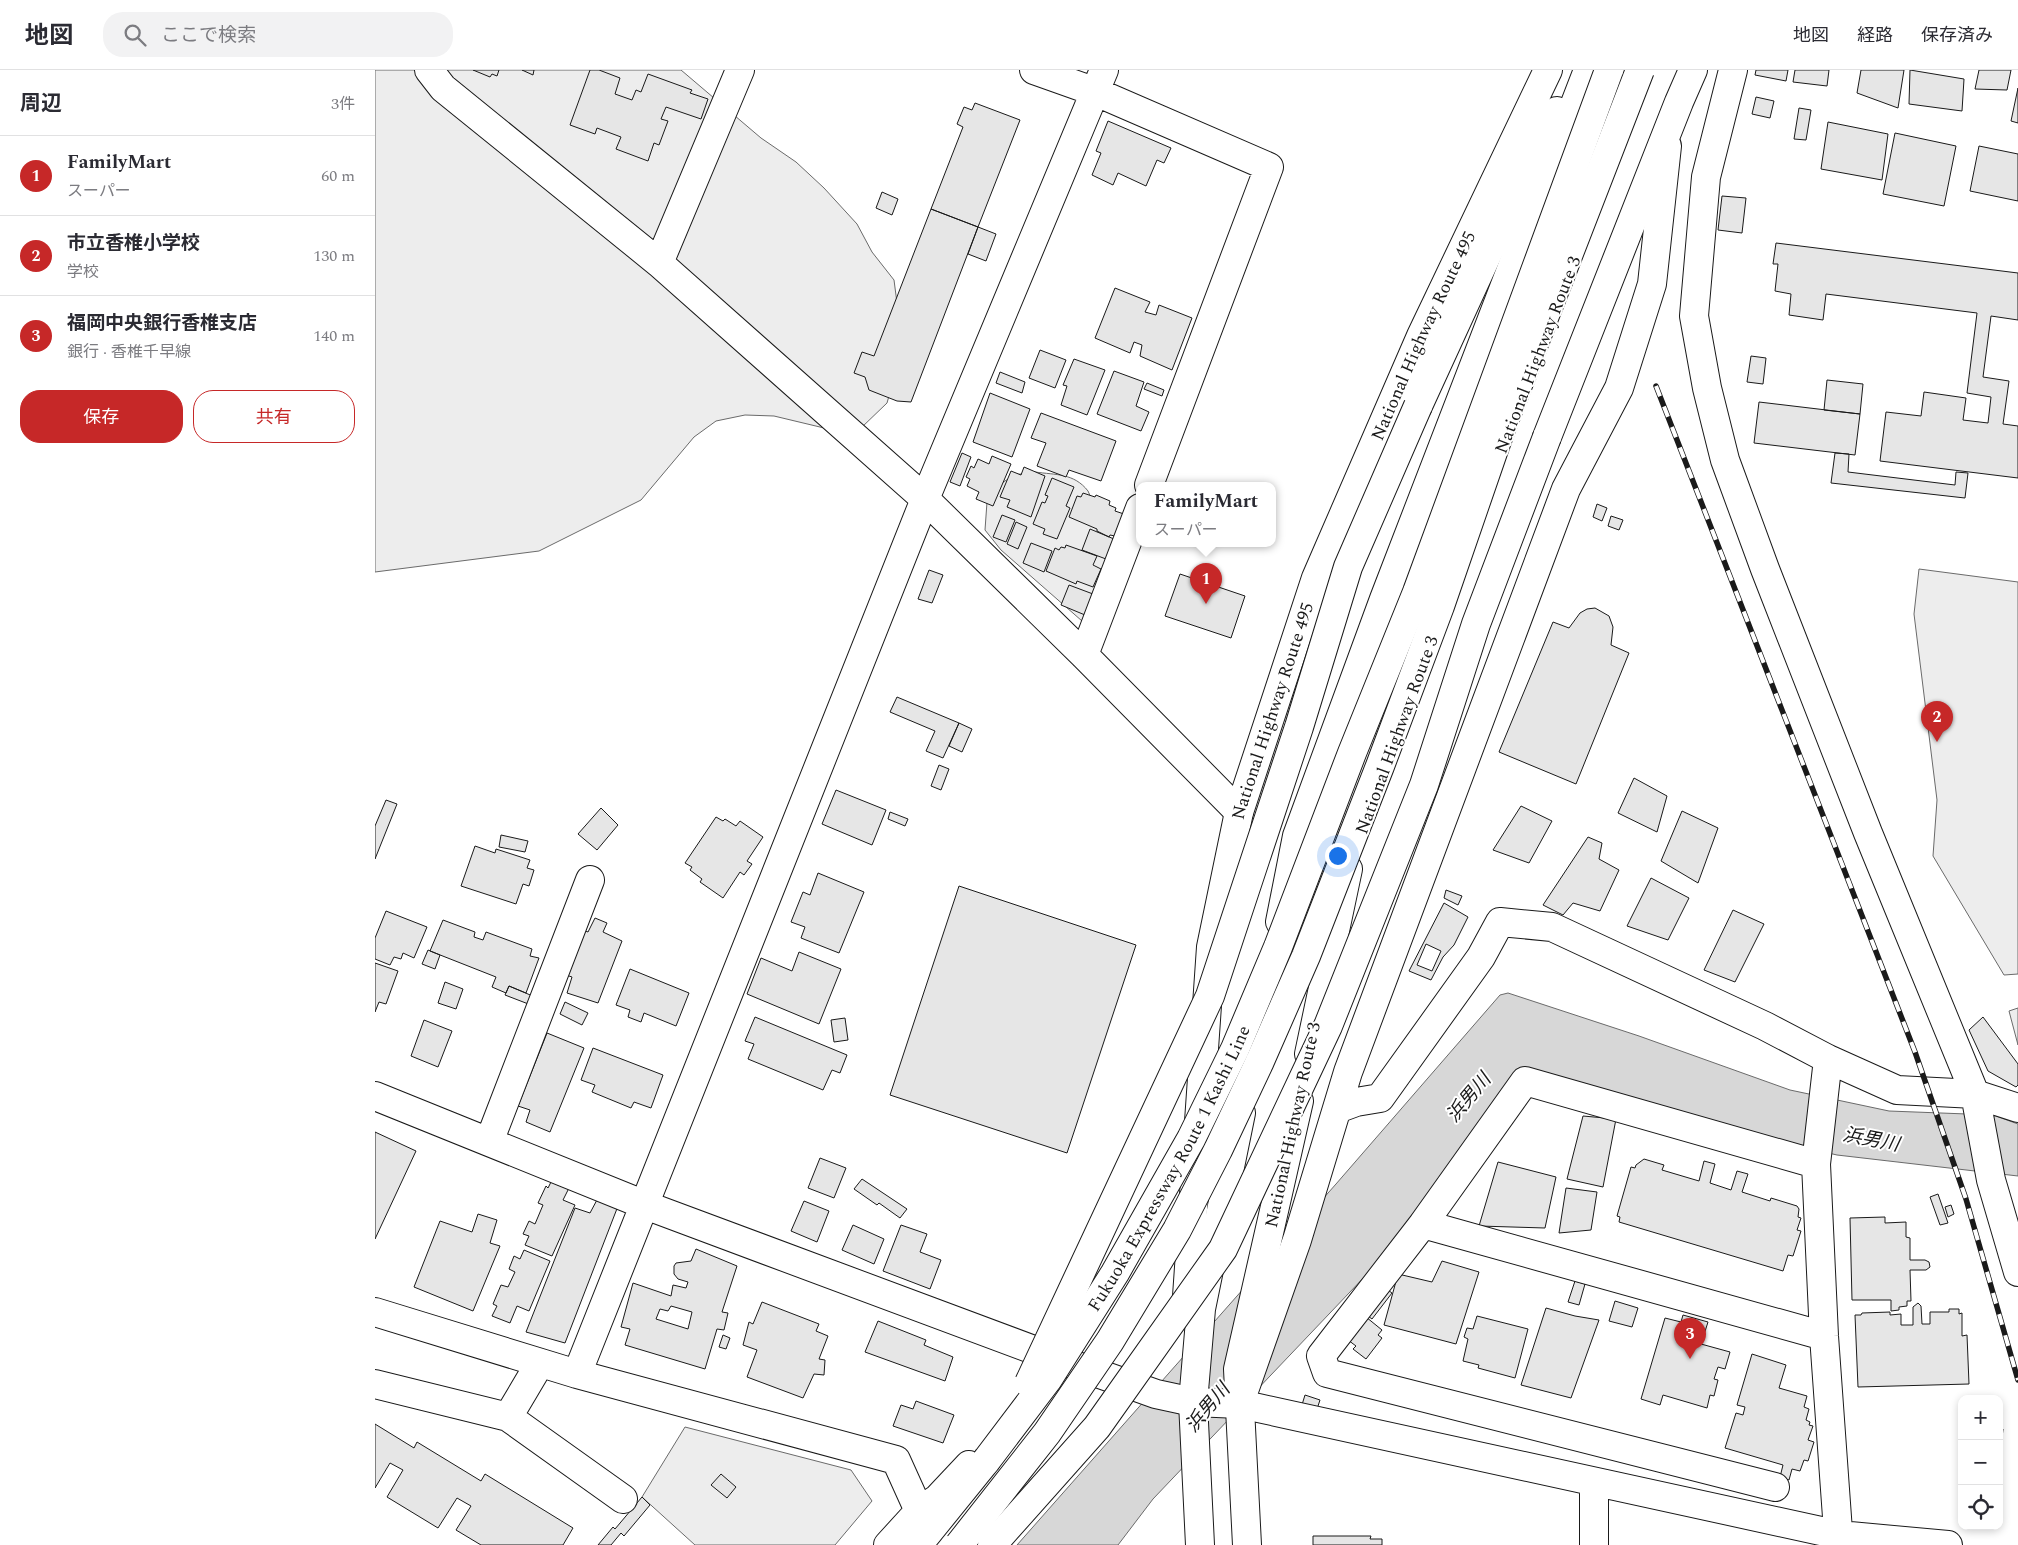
<!DOCTYPE html>
<html lang="ja">
<head>
<meta charset="utf-8">
<style>
	:root { --surface:#fff; --page:#f2f2f3; --text:#2b2b33; --muted:#7c7c81; --line:#e1e1e2; --accent:#c62828 }
	body { margin:0; font-family:Spectral,"Noto Sans JP",serif; background:var(--page); color:var(--text) }
	.controls { position:absolute; right:15px; bottom:15px; display:grid; overflow:hidden; border-radius:10px; box-shadow:0 2px 8px #0003 }
	.controls button { width:45px; height:45px; display:grid; place-items:center; padding:0; border:0; border-bottom:1px solid var(--line); background:var(--surface); color:var(--text); font:25px sans-serif }
	.you { position:absolute; left:962px; top:785px; width:18px; height:18px; margin:-12px; border:4px solid #fff; border-radius:50%; background:#1a73e8; box-shadow:0 0 0 8px #1a73e833 }
	.badge { display:grid; place-items:center; width:32px; height:32px; border-radius:50%; background:var(--accent); color:#fff; font-size:16px; font-weight:700 }
	.pin { position:absolute; translate:-50% -41px; filter:drop-shadow(0 1px 2px #0008) }
	.pin::after { content:''; position:absolute; top:26px; width:18px; height:15px; background:inherit; clip-path:polygon(0 0,100% 0,50% 100%) }
	.popup { position:absolute; left:761px; top:412px; width:140px; height:65px; box-sizing:border-box; display:grid; place-content:center; border-radius:10px; background:var(--surface); filter:drop-shadow(0 1px 4px #0005); font-size:16px; white-space:nowrap; color:var(--muted) }
	.popup b { font-size:19px; color:var(--text) }
	.popup::after { content:''; position:absolute; left:50%; top:100%; margin-left:-10px; border:10px solid transparent; border-top-color:var(--surface) }
	.list { margin:0; padding:0; list-style:none }
	h2 { display:flex; justify-content:space-between; align-items:center; height:65px; margin:0; padding:0 20px; font-size:21px }
	h2 small { font-size:16px; font-weight:400; color:var(--muted) }
	.list li { display:grid; grid-template-columns:32px 1fr auto; gap:15px; align-items:center; box-sizing:border-box; height:80px; padding:0 20px; border-top:1px solid var(--line) }
	.list b { display:block; font-size:19px; white-space:nowrap }
	.list p { margin:0; font-size:16px; white-space:nowrap; color:var(--muted) }
	.list em { font-size:16px; font-style:normal; color:var(--muted) }
	.actions { display:flex; gap:10px; padding:15px 20px }
	.actions a { flex:1; padding:11px 0; border:1px solid var(--accent); border-radius:20px; text-align:center; font-size:18px; color:var(--accent) }
	.actions .main { background:var(--accent); color:#fff }
	.icon { flex:none; width:28px; height:28px; fill:none; stroke:currentColor; stroke-width:2; stroke-linecap:round; stroke-linejoin:round }
	.map { position:relative; flex:none; width:1643px; height:1475px; overflow:hidden }
	header { display:flex; align-items:center; gap:30px; box-sizing:border-box; height:70px; padding:0 25px; background:var(--surface); border-bottom:1px solid var(--line) }
	header strong { font-size:24px }
	nav { display:flex; gap:28px; margin-inline-start:auto; font-size:18px }
	.search { width:350px; height:45px; background:var(--page); display:flex; align-items:center; gap:12px; box-sizing:border-box; padding:0 18px; border-radius:20px; color:var(--muted); font-size:19px }
	main { display:flex }
	aside { flex:1; background:var(--surface) }
	.map>svg:first-child { display:block }
	.green { fill:#ededed; stroke:#6a6a6a }
	.water { fill:#d7d7d7; stroke:#6a6a6a }
	.building { fill:#e6e6e6; stroke:#1a1a1a; fill-rule:evenodd }
	.lines { fill:none; stroke-linecap:round; stroke-linejoin:round }
	.minor-casing { stroke:#1a1a1a; stroke-width:30 }
	.highway-casing { stroke:#1a1a1a; stroke-width:30 }
	.minor { stroke:#fff; stroke-width:28 }
	.highway { stroke:#fff; stroke-width:28 }
	.rail-casing { stroke:#1a1a1a; stroke-width:5.5 }
	.rail { stroke:#fff; stroke-width:4; stroke-dasharray:11; stroke-linecap:butt }
	.highway-bridge-casing { stroke:#1a1a1a; stroke-width:30; stroke-linecap:butt }
	.highway-bridge { stroke:#fff; stroke-width:28 }
	.labels { text-anchor:middle; dominant-baseline:central; stroke-width:4; stroke-linejoin:round; paint-order:stroke }
	.street-label { font-size:18px; fill:#1a1a1a; stroke:#fff }
	.water-label { font-size:19px; font-style:italic; fill:#1a1a1a; stroke:#fff }
</style>
</head>
<body>
<header>
<strong>地図</strong>
<div class="search"><svg class="icon" aria-label="search" viewBox="0 0 24 24"><circle cx="10" cy="10" r="6"/><path d="M15 15l6 6"/></svg>ここで検索</div>
<nav><a>地図</a><a>経路</a><a>保存済み</a></nav>
</header>
<main>
<aside>
<h2>周辺<small>3件</small></h2>
<ul class="list">
<li><span class="badge">1</span><div><b>FamilyMart</b><p>スーパー</p></div><em>60 m</em></li>
<li><span class="badge">2</span><div><b>市立香椎小学校</b><p>学校</p></div><em>130 m</em></li>
<li><span class="badge">3</span><div><b>福岡中央銀行香椎支店</b><p>銀行 · 香椎千早線</p></div><em>140 m</em></li>
</ul>
<div class="actions"><a class="main">保存</a><a>共有</a></div>
</aside>
<div class="map">
<svg width="1643" height="1475" viewBox="0 0 1643 1475">
	<rect width="100%" height="100%" fill="#fff"/>
	<!-- green -->
	<path class="green" d="M0 0H306L386 68 421 92 449 118 482 154 497 182 519 210 522 233 525 287 512 333 486 358 470 363 399 346 370 345 341 351 319 367 266 430 164 481 0 502Z
		M660 402C681 405 699 403 713 421L744 490 715 558 626 480 610 460 612 432 621 417 639 405Z
		M1544 499 1643 512V904L1629 905 1558 786 1562 730 1539 544Z
		M1643 938V975L1634 941Z
		M310 1357 476 1400 497 1431 460 1475H320L267 1427Z"/>
	<!-- water -->
	<path class="water" d="M1133 923 1264 966 1415 1020 1514 1041 1618 1045 1643 1054V1106L1462 1085 1411 1073 1156 1000 994 1202 778 1429 743 1475H642L961 1114 1125 925Z"/>
	<!-- building -->
	<path class="building" d="M98 0H124L122 6 117 4 115 7Z
		M147 0H159L158 5Z
		M215 0H224L245 8 240 24 257 30 261 20 266 22 273 4 317 20 315 23 333 29 326 49 291 37 286 49 293 51 284 75 279 73 273 91 241 79 246 67 222 58 220 64 195 55Z
		M1381 0H1413L1411 11 1380 5Z
		M1420 0H1454L1452 16 1418 12Z
		M1486 0H1529L1523 38 1482 23Z
		M1535 0 1589 9 1587 41 1534 34Z
		M1604 0H1636L1632 20 1600 19Z
		M1643 18V53L1636 51Z
		M1381 27 1399 31 1395 48 1377 44Z
		M600 33 645 50 603 157 556 139 588 57 582 54 589 37 597 40Z
		M1424 38 1436 40 1431 70 1419 69Z
		M733 51 796 78 789 93 782 90 771 116 743 103 738 115 717 105 726 83 721 81Z
		M1453 52 1513 64 1507 110 1446 99Z
		M1520 63 1581 76 1569 136 1508 124Z
		M1604 76 1643 84V131L1595 121Z
		M507 122 523 129 517 145 501 138Z
		M1347 126 1371 128 1367 163 1343 160Z
		M556 139 603 157 536 332 522 331 494 320 490 307 479 303 487 282 499 286Z
		M603 157 621 164 611 191 593 184Z
		M1401 173 1643 203V250L1616 246 1608 307 1634 311 1628 354 1643 356V408L1505 391 1511 342 1546 346 1549 322 1591 328 1588 350 1613 353 1616 327 1592 323 1602 243 1451 224 1448 250 1414 245 1416 224 1400 221 1403 194H1398Z
		M740 218 775 232 770 242 781 245 784 235 817 248 797 300 765 286 767 275 759 272 755 283 720 268Z
		M665 280 691 290 680 318 654 308Z
		M1376 286 1391 288 1388 314 1372 312Z
		M699 289 730 300 712 345 686 335 692 316 688 315Z
		M739 301 769 312 761 336 774 342 766 361 722 344Z
		M625 302 650 312 647 323 621 313Z
		M1452 310 1488 314 1485 344 1449 340Z
		M772 313 789 320 787 326 769 319Z
		M615 323 655 339 637 387 598 372Z
		M1384 332 1485 344 1480 385 1379 373Z
		M666 343 741 371 726 411 694 400 691 407 662 396 671 373 656 368Z
		M587 383 596 387 585 416 575 412Z
		M1460 383 1474 384 1473 402 1580 415 1581 402 1593 403 1590 428 1456 413Z
		M617 386 636 394 618 436 601 429 604 422 592 416 595 409 591 407 596 396 599 398 603 389 614 394Z
		M649 397 670 406 656 447 632 437 635 430 625 427 636 401 646 405Z
		M677 408 699 417 691 436 695 438 682 469 668 464 670 459 658 454 667 432 670 433 673 426 670 425Z
		M708 423 720 427 721 425 735 431 734 435 741 438 740 441 749 444 740 466 735 465 734 467 722 461V459L694 447 702 426 706 427Z
		M1222 434 1232 438 1227 451 1218 447Z
		M627 445 640 450 631 472 618 467Z
		M1236 446 1248 450 1244 460 1233 456Z
		M641 452 652 457 643 479 632 474Z
		M715 459 739 469 731 489 707 480Z
		M656 473 677 481 669 502 648 493Z
		M691 475 722 486 718 495 726 499 718 517 702 511 701 514 671 501 680 478 684 480 686 477 690 478Z
		M554 500 568 505 557 533 543 529Z
		M805 504 870 526 856 568 790 546Z
		M694 515 718 524 710 545 686 535Z
		M1220 538 1234 546 1238 557 1236 575 1254 583 1201 714 1124 682 1178 552 1194 558 1205 543 1212 539Z
		M522 627 584 653 568 688 551 681 560 661 515 642Z
		M584 653 597 659 587 682 574 676Z
		M564 695 574 699 566 720 556 716Z
		M1259 708 1292 726 1282 762 1243 743Z
		M461 720 511 740 497 775 447 754Z
		M11 730 22 734 0 789V756Z
		M1146 736 1177 751 1154 793 1118 780Z
		M226 738 243 755 222 780 203 764Z
		M1307 741 1343 758 1323 813 1286 791Z
		M515 742 533 749 530 756 513 749Z
		M341 747 348 751 350 749 361 756 365 751 388 767 372 791 377 794 369 805 365 802 348 828 325 812 327 809 315 800 317 797 310 793Z
		M126 765 153 771 150 782 124 777Z
		M1213 767 1227 773 1224 789 1244 800 1225 841 1198 833 1188 845 1168 835Z
		M100 776 120 783 121 779 155 790 152 798 159 800 154 816 148 814 141 834 86 816Z
		M443 803 489 822 464 883 426 868 430 857 416 852 428 822 435 825Z
		M1276 808 1314 828 1293 870 1252 856Z
		M584 816 761 875 692 1083 515 1025Z
		M1071 820 1087 826 1083 835 1069 828Z
		M1069 833 1093 847 1079 875 1068 887 1056 910 1034 901Z
		M1358 840 1389 854 1360 912 1329 900Z
		M11 841 52 857 39 888 28 883 26 889 19 887 15 895 0 889V868Z
		M220 848 232 853 228 862 247 871 223 933 192 923 197 907 191 905 208 860 213 862Z
		M68 850 100 862 99 867 108 870 111 862 157 879 155 886 164 888 151 923 134 916 131 923 117 917 121 907 55 881Z
		M1051 874 1066 881 1057 901 1042 895Z
		M53 880 65 885 60 899 47 894Z
		M424 882 466 899 444 954 372 924 386 888 417 901Z
		M0 893 23 901 11 934 4 932 0 942Z
		M255 899 314 923 301 956 269 943 266 952 253 947 255 940 241 935Z
		M70 912 88 919 81 939 63 933Z
		M134 916 160 927 156 935 130 925Z
		M190 932 213 943 207 955 185 944Z
		M380 947 472 985 465 1003 457 1000 448 1020 373 989 379 974 370 971Z
		M1608 947 1643 994V1015L1641 1017 1613 1001 1594 960Z
		M470 948 473 970 459 972 456 950Z
		M49 950 77 961 63 997 36 986Z
		M172 963 209 978 175 1062 151 1052 155 1040 143 1036Z
		M218 978 288 1005 276 1038 259 1032 256 1038 217 1022 220 1015 206 1010Z
		M1208 1046 1241 1049 1228 1117 1192 1109Z
		M0 1062 41 1081 0 1169Z
		M445 1088 471 1098 459 1128 433 1118Z
		M1269 1089 1289 1095 1287 1100 1324 1111 1329 1091 1340 1094 1335 1113 1356 1120 1362 1101 1373 1104 1367 1122 1395 1131 1396 1128 1422 1136 1424 1139 1423 1147 1426 1148 1422 1160 1426 1161 1418 1186 1413 1185 1408 1201 1244 1152 1245 1147 1242 1146 1256 1097 1260 1098 1261 1095Z
		M1123 1092 1181 1107 1170 1158 1104 1156Z
		M178 1108 195 1116 188 1130 200 1135 177 1186 150 1175 154 1166 148 1164 154 1151 160 1154 168 1135 163 1133 171 1116 173 1118Z
		M487 1109 532 1139 525 1148 504 1133 502 1135 479 1119Z
		M1191 1118 1222 1122 1216 1160 1184 1163Z
		M1563 1124 1573 1153 1565 1155 1555 1127Z
		M223 1128 243 1136 190 1273 151 1262 200 1138 215 1143Z
		M429 1131 454 1141 442 1172 416 1161Z
		M1576 1135 1579 1144 1573 1147 1570 1137Z
		M103 1144 122 1150 115 1173 125 1176 98 1241 39 1217 65 1151 97 1162Z
		M1510 1147V1153L1531 1152V1167L1535 1168V1190H1550L1554 1192 1555 1197 1551 1200H1535L1536 1231H1532V1236L1524 1237V1240L1516 1241V1230H1477L1475 1148Z
		M478 1155 509 1169 499 1194 467 1180Z
		M526 1155 552 1164 545 1182 566 1190 555 1219 508 1201Z
		M321 1179 362 1196 347 1242 353 1243 349 1260 342 1259 330 1299 250 1275 255 1259 246 1257 258 1213 296 1226 298 1215 311 1218 313 1212 303 1209 299 1204V1196L301 1193 316 1191ZM296 1236 317 1242 313 1259 281 1249 285 1239 293 1241Z
		M149 1180 175 1191 154 1241 142 1236 135 1253 117 1246 122 1236 118 1234 126 1215 133 1217 140 1202 134 1199 139 1186 145 1189Z
		M1067 1191 1104 1202 1081 1274 1009 1255 1023 1204 1057 1212Z
		M1200 1211 1210 1214 1204 1235 1193 1232Z
		M1009 1217 1017 1223 997 1249 989 1243Z
		M1240 1231 1263 1238 1257 1257 1234 1251Z
		M387 1232 444 1254 441 1261 453 1266 444 1289 450 1290 449 1305 439 1304 428 1328 372 1307 382 1280 368 1275 374 1252 378 1254Z
		M1543 1233 1546 1236 1547 1254H1555V1242H1574V1239H1584V1244L1587 1243V1266L1592 1265 1594 1314 1483 1317 1480 1245H1486L1487 1243 1515 1242V1245L1526 1244V1255H1538V1237Z
		M1171 1238 1200 1246 1224 1250 1196 1328 1146 1315Z
		M1308 1245 1333 1252 1326 1274 1355 1282 1350 1299 1343 1297 1339 1309 1343 1310 1339 1326 1335 1325 1332 1338 1288 1325 1285 1335 1266 1329 1290 1248 1306 1252Z
		M1102 1246 1153 1259 1140 1308 1103 1298 1104 1295 1088 1291 1093 1269 1089 1267 1092 1258 1098 1259Z
		M991 1247 1007 1260 1003 1265 1007 1268 991 1289 978 1279 981 1276 973 1270Z
		M503 1251 551 1270 549 1275 578 1287 570 1311 490 1282Z
		M348 1265 355 1268 351 1279 344 1277Z
		M1377 1284 1411 1295 1404 1318 1432 1326 1429 1337 1434 1339 1431 1350 1435 1352 1434 1355 1438 1356 1433 1370 1439 1372 1433 1391 1429 1390 1425 1401 1417 1399 1414 1410 1405 1407 1408 1395 1350 1378 1361 1343 1368 1345 1370 1337 1362 1335Z
		M930 1325 945 1330 941 1342 926 1338Z
		M541 1331 579 1345 568 1373 518 1356 526 1335 538 1339Z
		M0 1354 39 1378 42 1372 106 1411 110 1404 198 1458 188 1475H106L81 1460 96 1436 82 1428 63 1458 12 1427 28 1400 15 1393 0 1418Z
		M1624 1359H1628L1627 1368H1624Z
		M1624 1377H1627V1386H1624Z
		M1624 1386H1627V1396H1624Z
		M346 1404 361 1417 352 1428 336 1415Z
		M1624 1406H1627V1415H1624Z
		M267 1427 275 1435 249 1466 246 1463 236 1475H223L238 1457 240 1459Z
		M938 1466H996L995 1469H1007V1475H938Z"/>
	<g class="lines">
		<defs>
			<path id="minor" d="M54 0 68 18 284 193 550 429 709 585 864 742
				M659 0 721 22 894 97 774 415
				M1358 0 1331 107 1319 246 1332 318 1350 390 1390 499 1493 763 1600 1024 1616 1110 1643 1202
				M284 193 365 0
				M709 585 765 438
				M1453 989 1441 1094 1449 1266 1464 1475
				M0 1026 270 1135 691 1292 781 1324 818 1332 865 1334 1464 1465 1573 1475
				M962 1039 981 1032 1005 1028 1106 887 1125 852 1177 857 1390 956 1453 989 1522 1020 1600 1024 1643 1038
				M114 1072 215 810
				M1048 1154 1449 1266
				M0 1242 202 1304 521 1390 544 1441
				M202 1304 550 429 729 0
				M0 1314 133 1347 248 1429
				M865 1332 922 1170 973 1002 1191 419 1244 318 1277 214 1292 76
				M133 1347 165 1293
				M1219 1412V1475
				M1400 1417 952 1303 946 1286 1048 1154 1150 1011 1441 1094
				M513 1475 544 1441 562 1429 594 1395"/>
			<g id="highway">
				<path d="M1043 336 1157 87 1182 41"/>
				<path d="M1172 367 1304 32 1318 0"/>
				<path d="M905 852 922 766 1009 529 1213 0"/>
				<path d="M934 984 973 799"/>
				<path id="s1" d="M811 1241 836 877 864 742 941 508 1046 266 1173 0"/>
				<path d="M543 1475 611 1391"/>
				<path d="M825 1475 818 1332 826 1239 866 1043"/>
				<path d="M872 1475 863 1299 924 1031"/>
			</g>
		</defs>
		<!-- minor casing -->
		<use href="#minor" class="minor-casing"/>
		<!-- highway casing -->
		<use href="#highway" class="highway-casing"/>
		<!-- minor -->
		<use href="#minor" class="minor"/>
		<!-- highway -->
		<use href="#highway" class="highway"/>
		<defs>
			<path id="rail" d="M1281 316 1540 982 1591 1129 1643 1310"/>
		</defs>
		<!-- rail casing -->
		<use href="#rail" class="rail-casing"/>
		<!-- rail -->
		<use href="#rail" class="rail"/>
		<defs>
			<g id="highway-bridge">
				<path d="M654 1313 835 926 924 657 973 497 1043 336"/>
				<path id="s2" d="M611 1391 673 1309 740 1203 816 1069 860 979 903 877 977 683 1042 522 1234 0"/>
				<path d="M584 1475 672 1363 735 1271 802 1160 843 1080 885 991 931 886 1005 696 1065 536 1127 356 1265 0"/>
				<path d="M617 1475 722 1357 848 1179 953 956 1049 715 1101 554 1172 367"/>
			</g>
		</defs>
		<!-- highway-bridge casing -->
		<use href="#highway-bridge" class="highway-bridge-casing"/>
		<!-- highway-bridge -->
		<use href="#highway-bridge" class="highway-bridge"/>
	</g>
	<g class="labels">
		<!-- street labels -->
		<g class="street-label">
			<text stroke="none"><textPath href="#s1" startOffset="1014">National Highway Route 495</textPath></text>
			<text transform="translate(1163 285) rotate(-69)">National Highway Route 3</text>
			<text stroke="none"><textPath href="#s1" startOffset="609">National Highway Route 495</textPath></text>
			<text transform="translate(1022 665) rotate(-70)">National Highway Route 3</text>
			<text transform="translate(918 1055) rotate(-78)">National Highway Route 3</text>
			<text stroke="none"><textPath href="#s2" startOffset="346">Fukuoka Expressway Route 1 Kashi Line</textPath></text>
		</g>
		<!-- water labels -->
		<g class="water-label">
			<text transform="translate(1094 1028) rotate(-50)">浜男川</text>
			<text transform="translate(1496 1070) rotate(11)">浜男川</text>
			<text transform="translate(833 1338) rotate(-50)">浜男川</text>
		</g>
	</g>
</svg>
<div class="controls">
<button>+</button>
<button>−</button>
<button><svg class="icon" aria-label="locate" viewBox="0 0 24 24"><circle cx="12" cy="12" r="6"/><path d="M12 2v4M12 18v4M2 12h4M18 12h4"/></svg></button>
</div>
<div class="you"></div>
<div class="pin badge" style="left:831px;top:534px">1</div>
<div class="popup"><b>FamilyMart</b>スーパー</div>
<div class="pin badge" style="left:1562px;top:672px">2</div>
<div class="pin badge" style="left:1315px;top:1289px">3</div>
</div>
</main>
</body>
</html>
